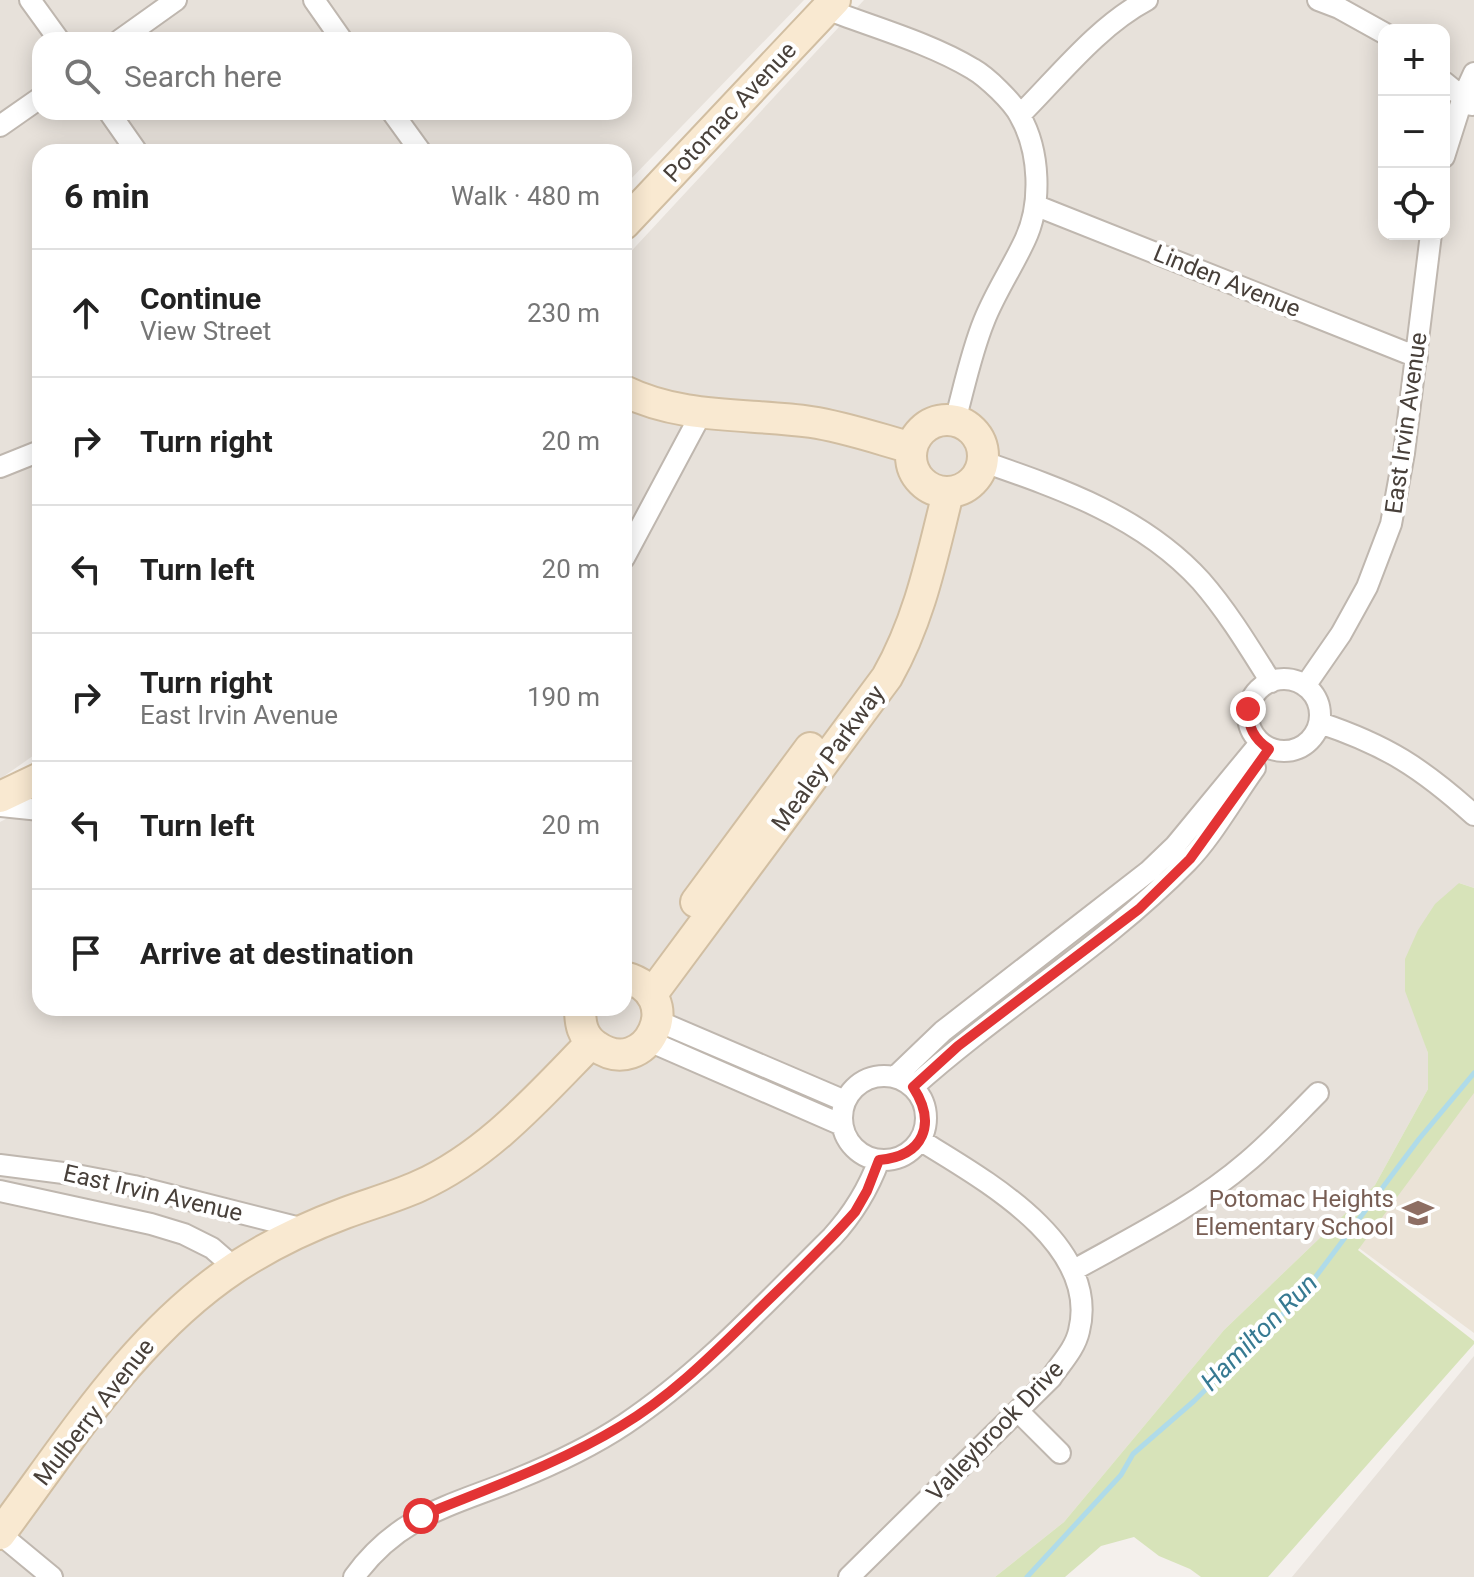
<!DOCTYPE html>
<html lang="en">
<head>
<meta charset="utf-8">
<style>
	:root { --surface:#fff; --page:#f2f2f2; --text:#222; --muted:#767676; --line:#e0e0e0 }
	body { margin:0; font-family:Roboto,sans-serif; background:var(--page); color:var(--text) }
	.controls { position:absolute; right:24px; top:24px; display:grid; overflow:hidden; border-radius:16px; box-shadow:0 4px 20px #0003 }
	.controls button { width:72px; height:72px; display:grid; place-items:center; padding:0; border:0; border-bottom:2px solid var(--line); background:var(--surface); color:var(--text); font:40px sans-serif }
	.stop { position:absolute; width:24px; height:24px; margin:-18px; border:6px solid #e33435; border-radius:50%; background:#fff }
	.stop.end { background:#e33435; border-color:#fff; box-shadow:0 2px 8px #0008 }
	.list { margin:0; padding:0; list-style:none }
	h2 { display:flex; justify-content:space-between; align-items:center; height:104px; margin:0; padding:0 32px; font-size:34px }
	h2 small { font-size:26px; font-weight:400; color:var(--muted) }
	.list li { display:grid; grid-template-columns:52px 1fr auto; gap:24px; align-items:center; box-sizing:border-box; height:128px; padding:0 32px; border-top:2px solid var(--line) }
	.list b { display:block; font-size:30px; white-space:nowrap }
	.list p { margin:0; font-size:26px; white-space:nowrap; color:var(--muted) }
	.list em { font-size:26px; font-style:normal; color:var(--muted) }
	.icon { flex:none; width:44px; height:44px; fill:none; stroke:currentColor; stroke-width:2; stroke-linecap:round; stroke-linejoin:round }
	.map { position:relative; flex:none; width:1474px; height:1577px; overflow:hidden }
	.search { position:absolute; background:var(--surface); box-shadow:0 4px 20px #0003; left:32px; top:32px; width:600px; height:88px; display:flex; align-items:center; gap:20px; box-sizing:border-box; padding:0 28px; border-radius:24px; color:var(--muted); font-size:30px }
	.panel { position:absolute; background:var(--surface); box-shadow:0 4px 20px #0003; left:32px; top:144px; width:600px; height:872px; border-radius:24px }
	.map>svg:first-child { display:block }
	.residential { fill:#e7e1da; fill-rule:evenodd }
	.education { fill:#ebe3d7 }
	.green { fill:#d7e3b9 }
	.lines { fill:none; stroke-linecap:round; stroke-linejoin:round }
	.stream { stroke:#afdbe9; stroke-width:5 }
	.street-casing { stroke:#bfb7af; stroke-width:24 }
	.secondary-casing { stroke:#d1bea2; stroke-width:34 }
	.street { stroke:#fff; stroke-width:20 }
	.secondary { stroke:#f9e9d1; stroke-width:30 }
	.route { stroke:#e33435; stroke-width:10 }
	.labels { text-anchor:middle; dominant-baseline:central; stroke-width:8; stroke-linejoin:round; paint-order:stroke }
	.street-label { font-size:24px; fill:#48403a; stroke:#fff }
	.education-label { font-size:24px; fill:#785e54; stroke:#fff; text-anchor:end }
	.water-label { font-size:26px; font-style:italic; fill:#377a92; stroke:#fff }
</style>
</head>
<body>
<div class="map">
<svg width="1474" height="1577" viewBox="0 0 1474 1577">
	<rect width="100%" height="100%" fill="#f4f0ec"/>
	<!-- residential -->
	<path class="residential" d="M0 0H804L624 186V152H40V751L0 779ZM40 40H624V112H40Z
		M864 0H1474V888L1459 883 1418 1022 1428 1053V1089L1375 1185 1224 1330 1064 1522 995 1577H0V822L40 801V1008H624V259ZM1384 30H1444V234H1384Z
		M1474 1356V1577H1292Z"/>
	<!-- education -->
	<path class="education" d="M1474 1073V1333L1344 1237Z"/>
	<!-- green -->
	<path class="green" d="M1459 883 1474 888V1093L1358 1250 1474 1341V1344L1268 1577H1201L1190 1569 1159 1556 1134 1537 1101 1546 1065 1577H995L1064 1522 1224 1330 1375 1185 1428 1089V1053L1405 991V959L1418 930 1435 904Z"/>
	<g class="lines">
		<!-- stream -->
		<path class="stream" d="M1027 1577 1121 1475 1133 1454 1194 1401 1302 1295 1419 1139 1474 1073"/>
		<defs>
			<path id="street" d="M30 0 59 40
				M314 0 342 40
				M1318 0 1339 8 1384 33
				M826 9C873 27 930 43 973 69 987 77 1013 102 1020 116 1040 151 1042 204 1025 240 1012 268 995 293 984 321 971 353 964 388 955 421
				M120 40 176 0
				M1444 82 1472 105
				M109 112 137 152
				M392 112 421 152
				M1020 115C1059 76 1098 26 1147 0
				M0 126 40 98
				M1444 157 1463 97 1474 73
				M1037 206 1417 357
				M984 462C1062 489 1143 517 1201 581 1228 612 1249 647 1271 682
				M0 467 40 451
				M624 558 701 414
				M1248 715a36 36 0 1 1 72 0a36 36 0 1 1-72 0Z
				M1305 686 1341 634 1367 587 1391 524 1404 453 1431 234
				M1320 723C1386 745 1422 768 1474 815
				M0 806 40 810
				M658 1021 845 1101
				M649 1041 842 1125
				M842 1118a42 42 0 1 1 84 0a42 42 0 1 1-84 0Z
				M895 1077 943 1031 1149 871 1175 846 1260 743
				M913 1087C1001 1008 1104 947 1187 862 1211 838 1234 797 1255 768
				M0 1165 71 1174 134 1186 304 1229
				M0 1191 151 1224 184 1234 212 1248 235 1268
				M1074 1270C1133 1237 1196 1206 1247 1162 1272 1141 1295 1116 1318 1093
				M1018 1411 1060 1453
				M0 1534 52 1577
				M354 1577C399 1515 451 1506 517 1479 554 1464 592 1446 625 1424 703 1372 766 1302 832 1237 854 1213 868 1190 879 1160
				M849 1577 1051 1378C1061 1363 1075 1349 1079 1331 1101 1243 981 1178 920 1140"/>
			<path id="secondary" d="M624 224 835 0
				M624 391C683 420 748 413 811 422 845 427 879 439 912 448
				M911 456a36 36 0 1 1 72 0a36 36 0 1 1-72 0Z
				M0 797 40 778
				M696 902 810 748
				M652 994 887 677C920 619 932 557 948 493
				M580 1008C580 1023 582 1037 596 1046 646 1082 690 994 624 977
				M0 1534C71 1439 135 1334 236 1267 270 1245 307 1227 345 1213 369 1204 395 1197 419 1186 488 1155 539 1096 591 1043"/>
		</defs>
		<!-- street casing -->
		<use href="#street" class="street-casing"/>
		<!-- secondary casing -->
		<use href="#secondary" class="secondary-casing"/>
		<!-- street -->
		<use href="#street" class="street"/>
		<!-- secondary -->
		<use href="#secondary" class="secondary"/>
	</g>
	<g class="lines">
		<!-- route -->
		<path class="route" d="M421 1516C489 1488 558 1464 621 1426 672 1396 714 1353 756 1312 790 1279 824 1247 855 1212L867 1191 879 1160C924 1156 937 1124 913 1087L958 1046 1139 909 1190 859 1269 749C1254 739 1248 727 1248 709"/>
	</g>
	<!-- icons -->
	<defs>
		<symbol id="school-bare" viewBox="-9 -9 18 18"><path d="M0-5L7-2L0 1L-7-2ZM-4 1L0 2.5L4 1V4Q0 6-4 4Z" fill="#8d6e63" stroke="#fff" stroke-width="2.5" paint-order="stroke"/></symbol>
	</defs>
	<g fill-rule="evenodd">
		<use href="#school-bare" x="1396" y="1191" width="44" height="44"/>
	</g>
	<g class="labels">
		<!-- street labels -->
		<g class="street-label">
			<text transform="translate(730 112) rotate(-47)">Potomac Avenue</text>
			<text transform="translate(1227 281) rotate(22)">Linden Avenue</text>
			<text transform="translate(1406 423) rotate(-82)">East Irvin Avenue</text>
			<text transform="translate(828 758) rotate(-54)">Mealey Parkway</text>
			<text transform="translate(153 1193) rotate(13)">East Irvin Avenue</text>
			<text transform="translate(94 1412) rotate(-52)">Mulberry Avenue</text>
			<text transform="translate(995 1431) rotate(-46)">Valleybrook Drive</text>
		</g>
		<!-- education labels -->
		<g class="education-label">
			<text x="1394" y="1199">Potomac Heights<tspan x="1394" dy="28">Elementary School</tspan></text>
		</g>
		<!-- water labels -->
		<g class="water-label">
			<text transform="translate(1259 1332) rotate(-45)">Hamilton Run</text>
		</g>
	</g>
</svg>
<div class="controls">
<button>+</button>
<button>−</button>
<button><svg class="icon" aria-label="locate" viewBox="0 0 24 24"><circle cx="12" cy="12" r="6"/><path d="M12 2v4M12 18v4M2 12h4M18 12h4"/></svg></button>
</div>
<div class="stop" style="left:421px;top:1516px"></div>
<div class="stop end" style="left:1248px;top:709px"></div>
<div class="search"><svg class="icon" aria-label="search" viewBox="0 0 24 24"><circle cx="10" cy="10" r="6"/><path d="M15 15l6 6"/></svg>Search here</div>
<section class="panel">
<h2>6 min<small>Walk · 480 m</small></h2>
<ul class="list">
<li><svg class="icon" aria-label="ahead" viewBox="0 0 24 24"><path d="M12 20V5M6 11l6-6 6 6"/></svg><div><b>Continue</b><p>View Street</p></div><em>230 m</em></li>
<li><svg class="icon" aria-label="right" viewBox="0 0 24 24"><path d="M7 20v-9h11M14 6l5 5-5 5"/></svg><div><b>Turn right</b></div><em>20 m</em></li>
<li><svg class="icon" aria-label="left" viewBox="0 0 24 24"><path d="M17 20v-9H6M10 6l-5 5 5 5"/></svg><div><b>Turn left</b></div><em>20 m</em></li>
<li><svg class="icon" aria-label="right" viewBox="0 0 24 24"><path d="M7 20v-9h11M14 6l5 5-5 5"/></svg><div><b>Turn right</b><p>East Irvin Avenue</p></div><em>190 m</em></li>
<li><svg class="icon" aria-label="left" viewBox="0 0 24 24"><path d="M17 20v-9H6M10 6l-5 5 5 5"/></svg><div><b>Turn left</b></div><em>20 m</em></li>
<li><svg class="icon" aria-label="arrive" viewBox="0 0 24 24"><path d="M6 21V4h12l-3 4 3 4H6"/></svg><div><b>Arrive at destination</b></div></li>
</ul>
</section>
</div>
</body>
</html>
